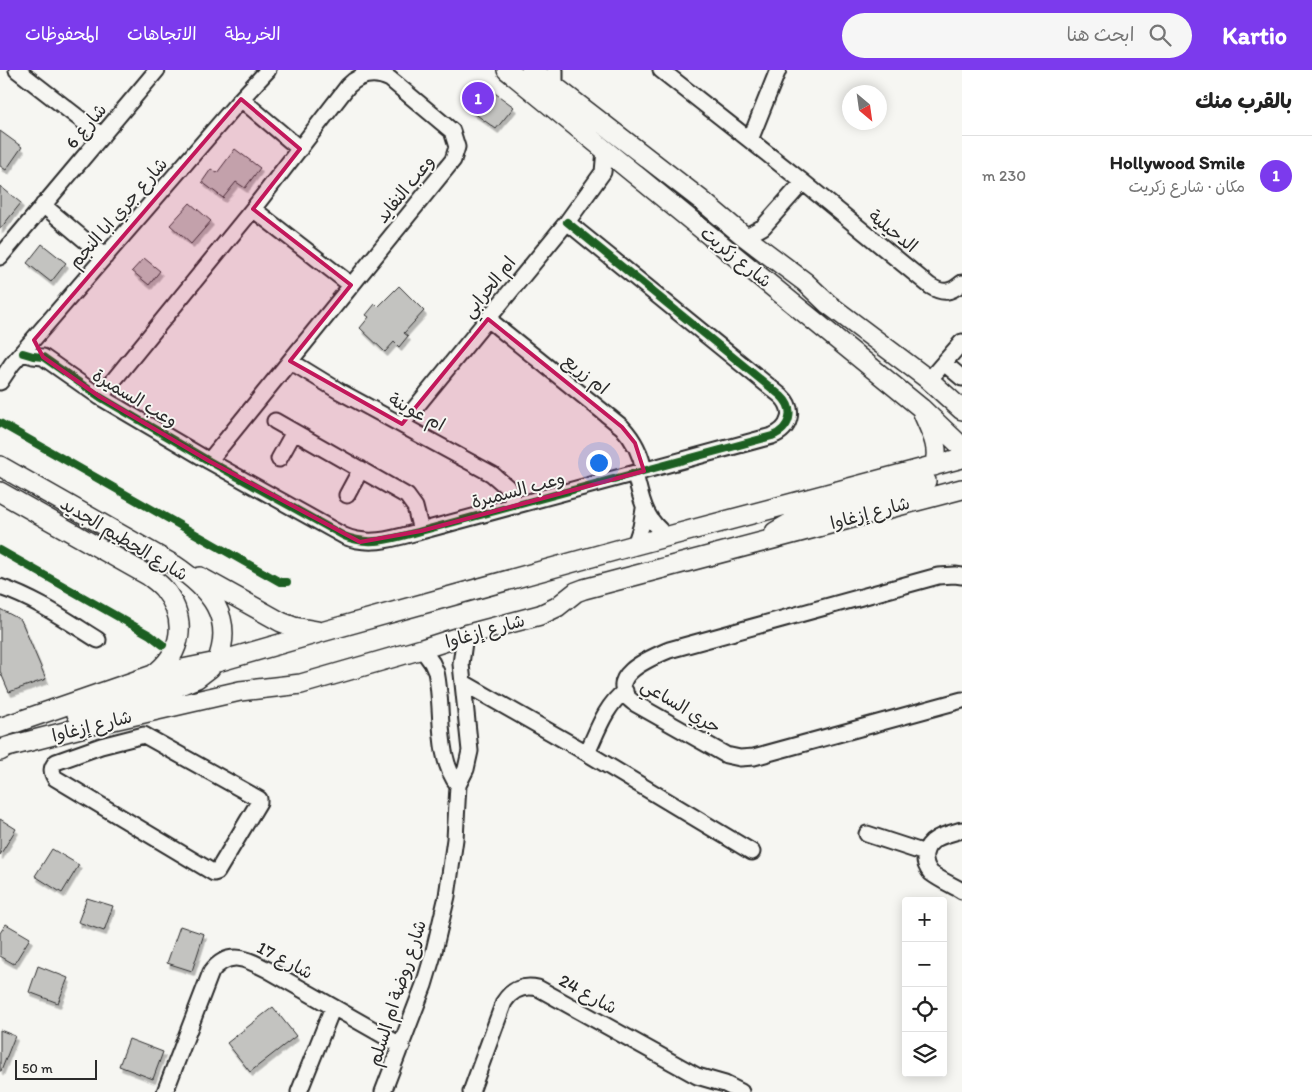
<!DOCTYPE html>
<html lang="ar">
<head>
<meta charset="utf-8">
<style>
	:root { --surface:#fff; --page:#f6f6f6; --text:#222; --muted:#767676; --line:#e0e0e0; --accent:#7c3aed }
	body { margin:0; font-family:Itim,"Playpen Sans Arabic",sans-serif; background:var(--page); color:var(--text); direction:rtl }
	.controls { position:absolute; right:15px; bottom:15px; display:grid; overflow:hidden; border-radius:5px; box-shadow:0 2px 12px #0003 }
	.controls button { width:45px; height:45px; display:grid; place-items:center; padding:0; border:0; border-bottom:1px solid var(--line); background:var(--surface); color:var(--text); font:25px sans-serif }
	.compass { position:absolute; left:842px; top:15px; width:45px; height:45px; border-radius:50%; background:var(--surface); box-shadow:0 2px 12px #0003; rotate:151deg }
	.scale { position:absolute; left:15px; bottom:12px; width:82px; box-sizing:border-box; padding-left:5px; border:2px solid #2b2b2b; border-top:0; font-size:14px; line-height:18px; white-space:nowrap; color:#2b2b2b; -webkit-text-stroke:4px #f6f6f2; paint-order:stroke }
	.you { position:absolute; left:598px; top:392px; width:18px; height:18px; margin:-12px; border:4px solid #fff; border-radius:50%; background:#1a73e8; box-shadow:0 0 0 8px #1a73e833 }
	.badge { display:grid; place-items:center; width:32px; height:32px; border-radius:50%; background:var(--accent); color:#fff; font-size:16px; font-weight:700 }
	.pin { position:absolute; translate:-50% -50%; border:2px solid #fff; box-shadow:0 1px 5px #0006 }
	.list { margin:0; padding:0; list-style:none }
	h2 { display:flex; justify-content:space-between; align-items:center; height:65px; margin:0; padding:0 20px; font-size:21px }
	h2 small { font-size:16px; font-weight:400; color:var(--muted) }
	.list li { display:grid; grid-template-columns:32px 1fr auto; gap:15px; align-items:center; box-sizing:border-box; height:80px; padding:0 20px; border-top:1px solid var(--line) }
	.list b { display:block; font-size:19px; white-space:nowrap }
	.list p { margin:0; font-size:16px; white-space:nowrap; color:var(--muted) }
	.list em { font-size:16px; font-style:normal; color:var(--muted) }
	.icon { flex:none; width:28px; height:28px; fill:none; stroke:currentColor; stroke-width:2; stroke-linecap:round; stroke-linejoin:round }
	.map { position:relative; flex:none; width:962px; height:1022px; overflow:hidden; direction:ltr }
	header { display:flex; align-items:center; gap:30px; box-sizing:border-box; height:70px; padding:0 25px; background:var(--accent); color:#fff }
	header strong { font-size:24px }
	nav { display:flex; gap:28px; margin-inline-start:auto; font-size:18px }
	.search { width:350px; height:45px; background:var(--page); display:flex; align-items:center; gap:12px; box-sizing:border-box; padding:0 18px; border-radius:28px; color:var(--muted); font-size:19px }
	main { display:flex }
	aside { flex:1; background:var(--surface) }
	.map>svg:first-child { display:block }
	.building { fill:#c3c3c0; stroke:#2b2b2b; filter:url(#shadow) }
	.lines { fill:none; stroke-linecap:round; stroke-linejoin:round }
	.minor-casing { stroke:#2b2b2b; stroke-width:19 }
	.major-casing { stroke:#2b2b2b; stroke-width:22 }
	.minor { stroke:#f6f6f2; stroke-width:15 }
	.major { stroke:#f6f6f2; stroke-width:19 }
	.cycleway-casing { stroke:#f6f6f2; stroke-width:11 }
	.cycleway { stroke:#1b5e20; stroke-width:8 }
	.marked { fill:#c2185b; fill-opacity:0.2; stroke:#c2185b; stroke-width:4; stroke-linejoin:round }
	.labels { text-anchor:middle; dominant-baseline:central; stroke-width:4; stroke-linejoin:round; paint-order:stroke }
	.street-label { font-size:18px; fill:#2b2b2b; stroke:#f6f6f2 }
</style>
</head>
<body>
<header>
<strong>Kartio</strong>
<div class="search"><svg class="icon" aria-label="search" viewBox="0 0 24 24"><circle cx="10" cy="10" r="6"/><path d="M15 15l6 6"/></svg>ابحث هنا</div>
<nav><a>الخريطة</a><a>الاتجاهات</a><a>المحفوظات</a></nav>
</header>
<main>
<aside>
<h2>بالقرب منك<small></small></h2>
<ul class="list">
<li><span class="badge">1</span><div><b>Hollywood Smile</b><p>مكان · شارع زكريت</p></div><em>230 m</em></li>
</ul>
</aside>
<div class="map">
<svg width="962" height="1022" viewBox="0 0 962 1022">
	<defs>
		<filter id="shadow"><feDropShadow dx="2.5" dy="4.5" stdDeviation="0" flood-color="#0004"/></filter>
	</defs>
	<rect width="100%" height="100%" fill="#f6f6f2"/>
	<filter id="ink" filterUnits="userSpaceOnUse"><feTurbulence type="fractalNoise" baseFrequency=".02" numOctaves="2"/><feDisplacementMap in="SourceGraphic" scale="10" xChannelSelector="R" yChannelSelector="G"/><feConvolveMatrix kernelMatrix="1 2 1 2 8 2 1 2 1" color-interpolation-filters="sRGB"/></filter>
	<g filter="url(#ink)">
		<!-- building -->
		<path class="building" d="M481 13 514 37 496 59 463 35Z
			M0 61 22 77 6 100 0 96Z
			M235 79 260 98 245 118 236 112 223 128 202 112 211 99 217 103Z
			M0 116 21 133 0 159Z
			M190 133 211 151 191 174 170 155Z
			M42 174 66 193 51 212 27 193Z
			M144 188 160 201 149 215 132 201Z
			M399 216 424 241 404 263 408 266 399 277 394 272 385 282 360 258 369 247 366 245 375 234 378 237Z
			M0 539 21 550 46 609 9 622 0 601Z
			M0 749 16 759 0 785Z
			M52 779 79 795 62 823 35 806Z
			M87 828 113 836 104 861 78 852Z
			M6 854 30 868 14 894 0 886V863Z
			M180 856 204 864 192 901 167 893Z
			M38 896 68 908 58 933 29 922Z
			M273 937 296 966 250 1002 227 973Z
			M0 960 15 966 1 1001H0Z
			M129 969 163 982 153 1009 119 996Z"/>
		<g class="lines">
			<defs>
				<path id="minor" d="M17 0 102 66
					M555 0V12L558 19
					M661 0 803 112 930 216C943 224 950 223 962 213
					M241 29 300 79
					M750 70 778 0
					M43 135 105 187
					M253 139 351 215
					M745 167 763 157 803 112
					M0 187 157 0
					M488 249 622 357C634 370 641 383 644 401
					M23 283 33 286 43 287 100 327 209 391 344 466C370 477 395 468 421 461L772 366C790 359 796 340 781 326L567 152
					M290 291 339 321 492 404 507 417 516 436
					M944 293 962 308
					M929 310 962 272
					M0 312 12 294 241 29 268 0
					M100 327 253 139 348 16C360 4 374 1 390 9L452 61 457 77 453 90 209 391
					M275 351 407 426 415 437 421 461
					M402 354 567 152 603 102 605 80
					M279 389 294 362
					M635 404C642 431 644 449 668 467
					M347 425 361 399
					M635 475 641 457 644 439
					M962 506 955 505 938 506 669 580C650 588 601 608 634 633L726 685 740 688 754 687 962 630
					M0 517C36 529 66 550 98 570
					M422 579 432 593 436 602C444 637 435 686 458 715
					M464 613 587 683 752 782
					M144 665 259 729V732L217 802 214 803 55 708C51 701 51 698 56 692L101 676Z
					M587 683C597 662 605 636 625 621
					M962 760C948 764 928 767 925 784 924 791 927 798 931 803 940 810 952 815 962 821
					M867 764 925 783
					M165 1022 211 902C229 879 247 889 268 900L402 976
					M299 1022 333 937
					M383 1022 424 915 433 885 447 826 455 769 458 715 466 699 470 681 461 594 465 565
					M471 1022 504 932C512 919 524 915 538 918L697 1006 725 1014 741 1022"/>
				<path id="major" d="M507 0 921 338 962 377
					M531 0 558 19 700 129 745 167 805 212 828 234 929 310 962 340
					M923 343C930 360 941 378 934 396
					M0 396 174 495C210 519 235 547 217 592
					M0 422 149 506C154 510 160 514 164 519 188 549 183 583 153 605
					M775 462 799 448 926 411
					M200 507 281 552 294 557 317 561
					M77 644 173 618 197 608 210 598
					M0 658 153 605 217 592 325 561 635 475 962 388
					M0 681 7 677 96 654 240 621 301 614 422 579 465 565 540 545 557 537 576 522 584 519 962 419"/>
			</defs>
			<!-- minor casing -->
			<use href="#minor" class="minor-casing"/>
			<!-- major casing -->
			<use href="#major" class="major-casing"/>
			<!-- minor -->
			<use href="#minor" class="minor"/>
			<!-- major -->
			<use href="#major" class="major"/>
			<defs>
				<path id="cycleway" d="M23 283 33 286 43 287 100 327 209 391 344 466C370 477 395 468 421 461L772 366C790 359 796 340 781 326L567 152
					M0 353 280 512H287
					M0 480 150 565 163 575"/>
			</defs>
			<!-- cycleway casing -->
			<use href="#cycleway" class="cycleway-casing"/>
			<!-- cycleway -->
			<use href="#cycleway" class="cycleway"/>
		</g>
	</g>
	<!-- marked area -->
	<path class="marked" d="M241 29 300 79 253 139 351 215 290 291 402 354 488 249 622 357 635 373 644 401 421 461 360 472 209 391 100 327 43 287 34 270Z"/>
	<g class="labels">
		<!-- street labels -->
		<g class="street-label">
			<text transform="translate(86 56) rotate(-50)">شارع 6</text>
			<text transform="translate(405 119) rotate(-51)">وعب النفايد</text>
			<text transform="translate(118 143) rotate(-49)">شارع جري ابا النجم</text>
			<text transform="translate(893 161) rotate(39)">الدحيلية</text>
			<text transform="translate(736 187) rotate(39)">شارع زكريت</text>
			<text transform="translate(489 217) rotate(-51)">ام الحرابي</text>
			<text transform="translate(586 304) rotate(39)">ام زريع</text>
			<text transform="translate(135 328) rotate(31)">وعب السميرة</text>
			<text transform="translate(417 342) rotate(28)">ام عوينة</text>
			<text transform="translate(518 420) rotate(-15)">وعب السميرة</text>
			<text transform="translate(870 443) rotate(-15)">شارع إزغاوا</text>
			<text transform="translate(124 469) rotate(31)">شارع الحطيم الجديد</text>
			<text transform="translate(485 561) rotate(-16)">شارع إزغاوا</text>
			<text transform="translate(681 636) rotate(31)">جري الساعي</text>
			<text transform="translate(92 656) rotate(-14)">شارع إزغاوا</text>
			<text transform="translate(285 890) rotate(28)">شارع 17</text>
			<text transform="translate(397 923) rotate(-72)">شارع روضة ام السلم</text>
			<text transform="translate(588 924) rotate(29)">شارع 24</text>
		</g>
	</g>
</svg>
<div class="controls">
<button>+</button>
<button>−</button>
<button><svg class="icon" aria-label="locate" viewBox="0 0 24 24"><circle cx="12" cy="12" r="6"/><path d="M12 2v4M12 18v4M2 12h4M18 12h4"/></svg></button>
<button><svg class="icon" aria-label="layers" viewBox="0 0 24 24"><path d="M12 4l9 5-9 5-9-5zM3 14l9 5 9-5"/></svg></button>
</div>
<svg class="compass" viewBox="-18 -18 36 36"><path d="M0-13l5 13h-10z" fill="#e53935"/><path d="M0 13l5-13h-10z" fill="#767676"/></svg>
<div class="scale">50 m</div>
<div class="you"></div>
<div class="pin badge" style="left:478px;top:28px">1</div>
</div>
</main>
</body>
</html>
